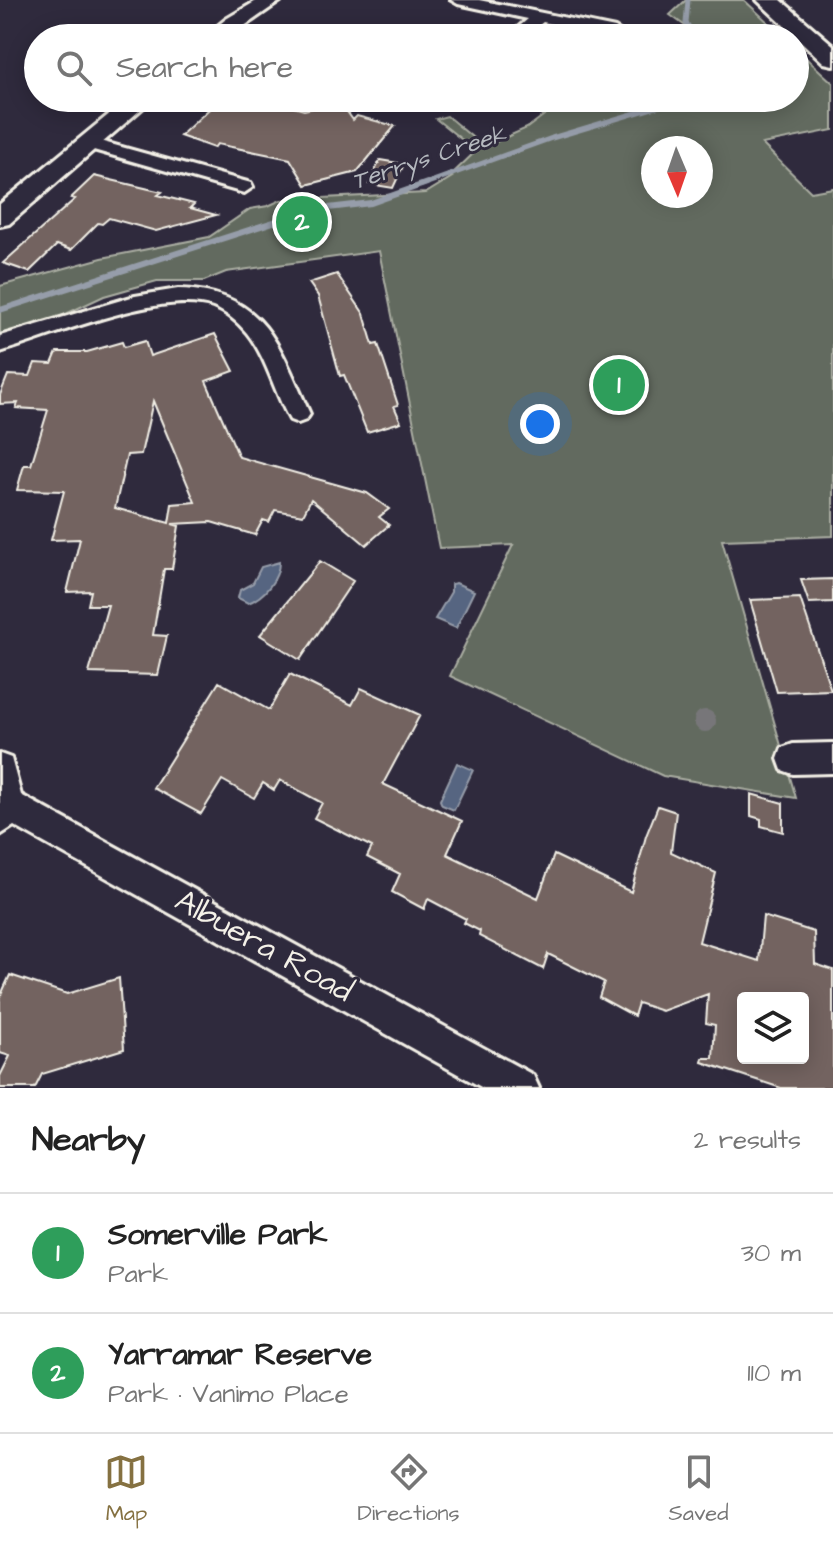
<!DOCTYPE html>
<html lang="en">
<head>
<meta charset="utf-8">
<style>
	:root { --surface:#fff; --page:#f6f6f6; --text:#222; --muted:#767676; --line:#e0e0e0; --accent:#857141 }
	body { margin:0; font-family:"Architects Daughter",sans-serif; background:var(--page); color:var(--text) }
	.controls { position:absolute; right:24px; bottom:24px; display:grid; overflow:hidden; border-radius:8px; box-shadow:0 4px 20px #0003 }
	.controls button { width:72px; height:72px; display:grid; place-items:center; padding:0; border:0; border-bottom:2px solid var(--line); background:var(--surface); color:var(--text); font:40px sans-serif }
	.compass { position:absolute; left:641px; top:136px; width:72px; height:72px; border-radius:50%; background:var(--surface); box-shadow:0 4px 20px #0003; rotate:178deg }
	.you { position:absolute; left:540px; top:424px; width:28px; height:28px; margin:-20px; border:6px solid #fff; border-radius:50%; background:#1a73e8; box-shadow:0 0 0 12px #1a73e833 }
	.badge { display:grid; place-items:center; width:52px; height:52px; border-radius:50%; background:var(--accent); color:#fff; font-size:26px; font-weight:700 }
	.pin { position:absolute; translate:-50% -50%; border:4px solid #fff; box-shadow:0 2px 8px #0006 }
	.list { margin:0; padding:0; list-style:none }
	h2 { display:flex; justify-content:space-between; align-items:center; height:104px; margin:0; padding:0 32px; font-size:34px }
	h2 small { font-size:26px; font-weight:400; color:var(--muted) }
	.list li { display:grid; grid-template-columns:52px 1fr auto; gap:24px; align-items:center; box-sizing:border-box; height:120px; padding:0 32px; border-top:2px solid var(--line) }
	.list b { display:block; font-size:30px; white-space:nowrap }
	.list p { margin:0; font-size:26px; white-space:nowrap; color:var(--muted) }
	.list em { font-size:26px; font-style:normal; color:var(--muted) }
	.icon { flex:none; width:44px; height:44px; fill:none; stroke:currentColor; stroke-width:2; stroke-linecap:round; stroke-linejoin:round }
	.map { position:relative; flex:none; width:833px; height:1088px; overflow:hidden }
	.search { position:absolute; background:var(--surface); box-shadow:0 4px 20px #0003; left:24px; right:24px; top:24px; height:88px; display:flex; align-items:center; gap:20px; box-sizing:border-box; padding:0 28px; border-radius:44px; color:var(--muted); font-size:30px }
	.sheet { height:344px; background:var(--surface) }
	nav { display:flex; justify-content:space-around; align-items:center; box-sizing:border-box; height:112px; border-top:2px solid var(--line); background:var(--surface); font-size:22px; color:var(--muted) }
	nav a { display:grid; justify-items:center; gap:4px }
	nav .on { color:var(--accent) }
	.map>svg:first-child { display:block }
	.green { fill:#626b5e; stroke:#abaea3; stroke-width:2; fill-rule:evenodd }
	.water { fill:#576581; stroke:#969daa; stroke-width:2 }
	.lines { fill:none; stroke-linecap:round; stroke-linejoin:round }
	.stream-far1 { stroke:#969daa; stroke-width:5 }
	.stream { stroke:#969daa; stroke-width:6 }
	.building { fill:#736460; stroke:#f4f1e8; stroke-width:2; fill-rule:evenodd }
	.street-casing { stroke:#f4f1e8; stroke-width:6 }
	.secondary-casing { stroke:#f4f1e8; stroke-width:6 }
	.primary-casing { stroke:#f4f1e8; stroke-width:6 }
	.street { fill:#2f2a3d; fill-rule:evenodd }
	.secondary { fill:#2f2a3d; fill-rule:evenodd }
	.primary { fill:#2f2a3d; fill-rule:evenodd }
	.tree { fill:#777679 }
	.labels { text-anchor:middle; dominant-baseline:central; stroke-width:6; stroke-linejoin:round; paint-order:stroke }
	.far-water-label { font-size:24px; font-style:italic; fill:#b5b9bf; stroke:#2f2a3d }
	.near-street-label { font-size:32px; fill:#f4f1e8; stroke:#2f2a3d }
</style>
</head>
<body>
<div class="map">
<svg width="833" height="1088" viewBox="0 0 833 1088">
	<rect width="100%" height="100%" fill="#2f2a3d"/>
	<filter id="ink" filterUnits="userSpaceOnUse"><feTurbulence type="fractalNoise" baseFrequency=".0125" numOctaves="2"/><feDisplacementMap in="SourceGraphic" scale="16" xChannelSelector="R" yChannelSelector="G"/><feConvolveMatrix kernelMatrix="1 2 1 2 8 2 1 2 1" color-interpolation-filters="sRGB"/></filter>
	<g filter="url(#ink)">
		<!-- green -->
		<path class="green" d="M686 0H744L785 38H686L699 36 670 15Z
			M795 48 833 83V130L762 144 811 192 833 188V536L722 540 796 798 663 776 450 676 513 545 439 548 379 251 226 272 204 281H157L104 296 0 345V286L102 258 209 237 250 209 268 206 281 200 426 193 452 177 450 176 476 151 436 119 447 116 484 147 527 128 567 98H795ZM653 148H701V196H653Z"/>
		<!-- water -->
		<path class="water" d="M279 562C279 579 264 597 248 603L238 598 240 590 253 583 261 567Z
			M456 583 474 591 456 628 435 619 451 592V584Z
			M457 763 473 770 454 810 442 805 440 800Z"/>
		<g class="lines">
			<!-- stream-far1 -->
			<path class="stream-far1" d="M688 0 686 23 697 38
				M422 185 552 138 686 98"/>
			<!-- stream -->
			<path class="stream" d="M0 310 311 210 371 203 427 183"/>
		</g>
		<!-- building -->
		<path class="building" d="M221 98H261L304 110 340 102 353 120 357 116 395 126 357 172 306 185 290 159 217 144 214 148 180 136Z
			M380 160 404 164 393 188 369 184Z
			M94 176 162 192 158 195 194 204 190 208 216 215 156 231 109 218 102 224 98 223 71 250 57 245 29 272 3 263 75 199 71 198Z
			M337 274 364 314 373 345 378 344 398 405 394 406 401 422 367 432 344 375 340 376 318 296 309 283Z
			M215 334 234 371 206 381 239 457 367 493 389 509 379 517 389 525 366 545 311 499 303 515 275 510 269 522 263 520 255 535 211 522 172 524 179 526 172 569H164L153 635 167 636 158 675 89 673 108 605H88L91 591 67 592 80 539 51 540 64 491 17 490 24 465H31L48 410 16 408 18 403 0 404V395L8 375 30 376 35 363 52 364 57 352H87L122 342 124 347 145 341 150 356ZM153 401 195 502 172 504 169 523 115 508 127 455 141 454Z
			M320 561 353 581 300 660 260 635Z
			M833 579V602L809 603 801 580Z
			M800 598 831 690 777 692 750 600Z
			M290 674 352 705 361 688 420 715 383 784 462 821 447 854 538 898 554 855 631 892 646 836 658 806 676 812 671 852 716 873 699 942 759 961 763 916 814 932 815 964 833 970V1088H781L702 1062 703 1058H713L715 1025 706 1023 708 994 662 1011 638 1003 634 1016 599 997 604 982 548 954 543 969 479 936 480 931 464 923 466 919 428 899 424 909 392 892 400 874 367 857 372 847 314 818 322 803 280 780 274 790 263 783 254 798 222 780 201 814 153 788 219 682 269 710ZM743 998H803V1058H743Z
			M751 794 783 803V832L761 826V819L751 816Z
			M10 975 67 994 119 978 124 1049 42 1074 35 1088H0V1076L10 1056 0 1053V997Z"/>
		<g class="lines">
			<defs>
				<path id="street" d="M451 0H479L615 28 623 33 615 38 543 22 523 38H506L528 19 458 4Z
					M424 98H442L431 105 425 104Z
					M89 138 251 183 253 187 244 193 83 147 80 143 83 139Z
					M178 289C265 291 279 346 310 414L306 420 298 423 290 420C274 392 267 358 247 333 238 322 226 312 213 307 163 289 51 337 0 352V336L135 296Z
					M833 743V773L793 774 782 770 778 759 782 748 793 744Z
					M0 754 11 758 21 795 533 1075 539 1088H483L14 826 0 835Z"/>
				<path id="secondary" d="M258 0H282L227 38H203L226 19Z
					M129 98H154L9 224 0 226V204Z"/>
				<path id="primary" d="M757 0H781L833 45V65L824 63Z"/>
			</defs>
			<!-- street casing -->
			<use href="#street" class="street-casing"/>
			<!-- secondary casing -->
			<use href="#secondary" class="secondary-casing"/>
			<!-- primary casing -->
			<use href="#primary" class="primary-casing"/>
			<!-- street -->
			<use href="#street" class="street"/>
			<!-- secondary -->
			<use href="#secondary" class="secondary"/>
			<!-- primary -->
			<use href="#primary" class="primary"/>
		</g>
		<!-- trees -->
		<circle class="tree" cx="705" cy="721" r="11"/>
	</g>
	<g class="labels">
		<!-- far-water labels -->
		<g class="far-water-label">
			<text transform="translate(429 158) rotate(-18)">Terrys Creek</text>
		</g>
		<!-- near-street labels -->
		<g class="near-street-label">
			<text transform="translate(264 946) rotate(29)">Albuera Road</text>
		</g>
	</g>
</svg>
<div class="controls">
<button><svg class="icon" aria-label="layers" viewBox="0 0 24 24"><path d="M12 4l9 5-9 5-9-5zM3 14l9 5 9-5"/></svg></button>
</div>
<svg class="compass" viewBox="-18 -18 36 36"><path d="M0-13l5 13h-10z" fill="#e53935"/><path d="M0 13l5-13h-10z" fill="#767676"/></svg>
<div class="you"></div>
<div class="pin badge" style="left:619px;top:385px;background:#2e9e5b">1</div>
<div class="pin badge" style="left:302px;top:222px;background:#2e9e5b">2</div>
<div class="search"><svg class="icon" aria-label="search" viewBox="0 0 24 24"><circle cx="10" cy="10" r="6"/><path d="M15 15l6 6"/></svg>Search here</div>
</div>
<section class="sheet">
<h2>Nearby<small>2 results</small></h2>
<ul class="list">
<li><span class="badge" style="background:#2e9e5b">1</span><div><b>Somerville Park</b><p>Park</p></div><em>30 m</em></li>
<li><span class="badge" style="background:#2e9e5b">2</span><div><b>Yarramar Reserve</b><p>Park · Vanimo Place</p></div><em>110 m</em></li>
</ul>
</section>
<nav>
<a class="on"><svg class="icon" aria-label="map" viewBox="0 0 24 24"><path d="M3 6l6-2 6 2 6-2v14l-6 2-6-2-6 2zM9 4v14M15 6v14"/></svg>Map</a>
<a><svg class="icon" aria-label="directions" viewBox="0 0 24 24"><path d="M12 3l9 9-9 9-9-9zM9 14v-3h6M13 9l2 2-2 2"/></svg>Directions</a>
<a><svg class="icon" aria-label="saved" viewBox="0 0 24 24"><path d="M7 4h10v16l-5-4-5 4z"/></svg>Saved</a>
</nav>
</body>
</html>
